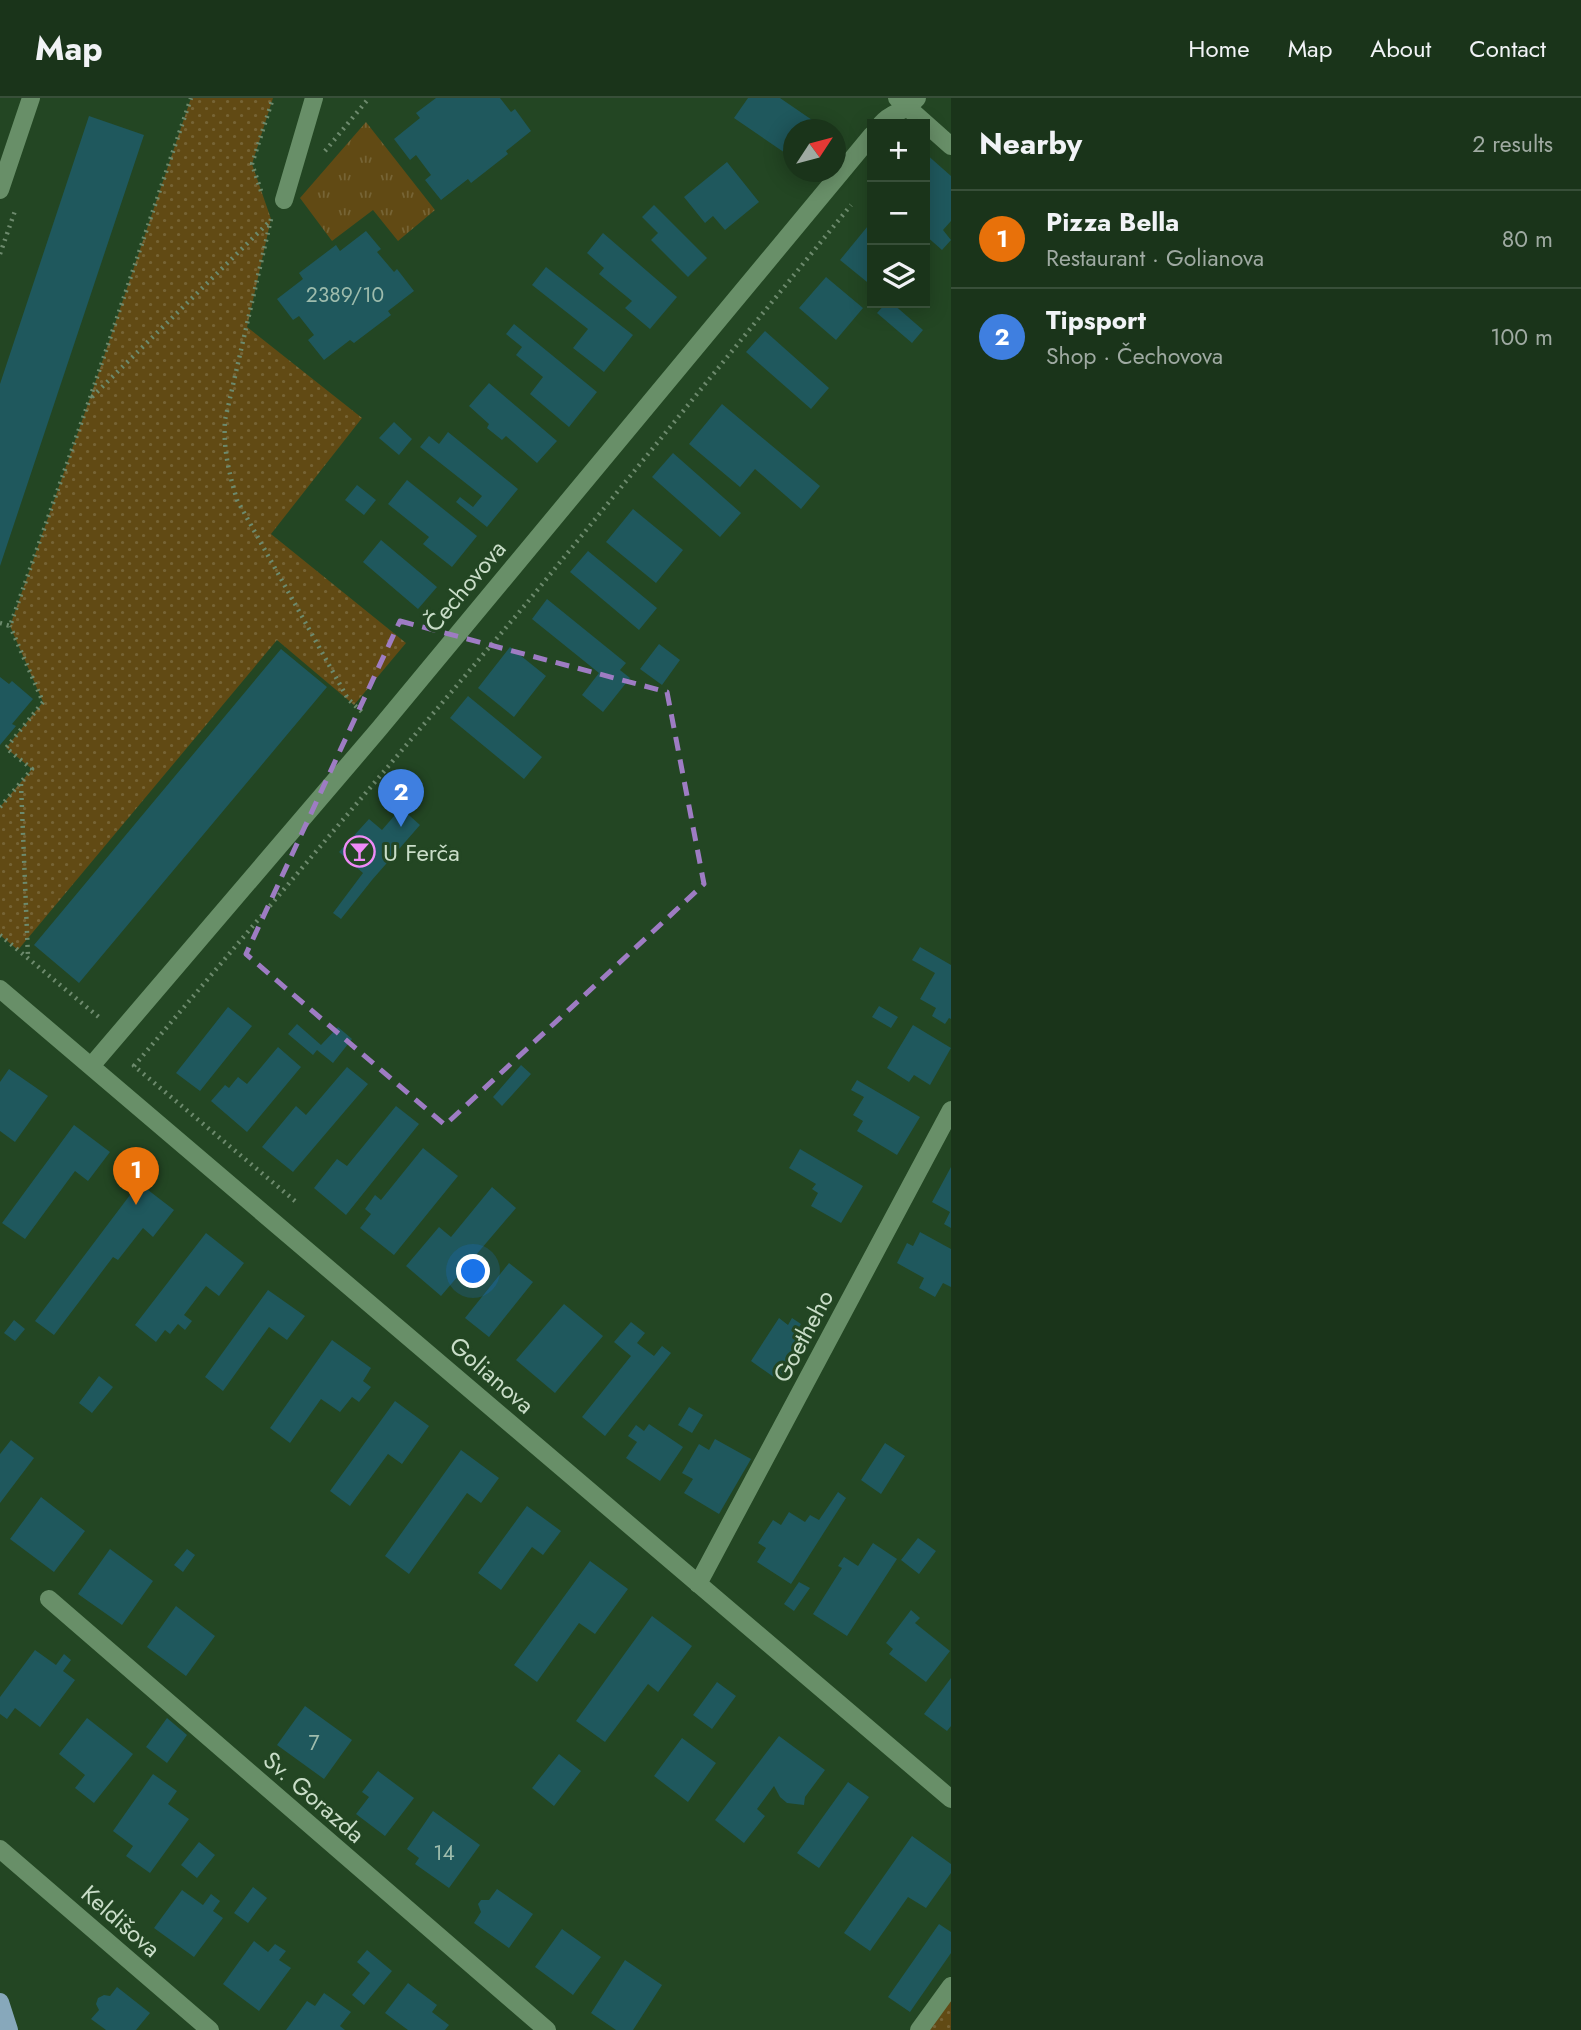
<!DOCTYPE html>
<html lang="en">
<head>
<meta charset="utf-8">
<style>
	:root { --surface:#1a341a; --page:#273f27; --text:#f1f3f6; --muted:#9faaa2; --line:#384f39; --accent:#1a73e8 }
	body { margin:0; font-family:Jost,sans-serif; background:var(--page); color:var(--text) }
	.controls { position:absolute; right:21px; top:21px; display:grid; overflow:hidden; border-radius:0px; box-shadow:0 4px 18px #0003 }
	.controls button { width:63px; height:63px; display:grid; place-items:center; padding:0; border:0; border-bottom:2px solid var(--line); background:var(--surface); color:var(--text); font:35px sans-serif }
	.compass { position:absolute; left:783px; top:21px; width:63px; height:63px; border-radius:50%; background:var(--surface); box-shadow:0 4px 18px #0003; rotate:54deg }
	.you { position:absolute; left:474px; top:1174px; width:24px; height:24px; margin:-18px; border:5px solid #fff; border-radius:50%; background:#1a73e8; box-shadow:0 0 0 10px #1a73e833 }
	.badge { display:grid; place-items:center; width:46px; height:46px; border-radius:50%; background:var(--accent); color:#fff; font-size:23px; font-weight:700 }
	.pin { position:absolute; translate:-50% -58px; filter:drop-shadow(0 2px 4px #0008) }
	.pin::after { content:''; position:absolute; top:37px; width:24px; height:21px; background:inherit; clip-path:polygon(0 0,100% 0,50% 100%) }
	.list { margin:0; padding:0; list-style:none }
	h2 { display:flex; justify-content:space-between; align-items:center; height:91px; margin:0; padding:0 28px; font-size:30px }
	h2 small { font-size:23px; font-weight:400; color:var(--muted) }
	.list li { display:grid; grid-template-columns:46px 1fr auto; gap:21px; align-items:center; box-sizing:border-box; height:98px; padding:0 28px; border-top:2px solid var(--line) }
	.list b { display:block; font-size:26px; white-space:nowrap }
	.list p { margin:0; font-size:23px; white-space:nowrap; color:var(--muted) }
	.list em { font-size:23px; font-style:normal; color:var(--muted) }
	.icon { flex:none; width:38px; height:38px; fill:none; stroke:currentColor; stroke-width:2; stroke-linecap:round; stroke-linejoin:round }
	.map { position:relative; flex:none; width:951px; height:1932px; overflow:hidden }
	header { display:flex; align-items:center; gap:42px; box-sizing:border-box; height:98px; padding:0 35px; background:var(--surface); border-bottom:2px solid var(--line) }
	header strong { font-size:33px }
	nav { display:flex; gap:38px; margin-inline-start:auto; font-size:24px }
	main { display:flex }
	aside { flex:1; background:var(--surface) }
	.map>svg:first-child { display:block }
	.grass { fill:url(#grass-dots) }
	.park { fill:url(#park-tufts) }
	.building { fill:#1f585d }
	.lines { fill:none; stroke-linecap:round; stroke-linejoin:round }
	.path { stroke:#6d8a6d; stroke-width:4.5; stroke-dasharray:2 5; stroke-linecap:butt }
	.minor { stroke:#688f68; stroke-width:18 }
	.major { stroke:#87a8bb; stroke-width:18 }
	.marked { fill:none; stroke:#9e7cc3; stroke-width:5; stroke-dasharray:14 9; stroke-linejoin:round }
	.labels { text-anchor:middle; dominant-baseline:central; stroke-width:6; stroke-linejoin:round; paint-order:stroke }
	.number-label { font-size:21px; fill:#9ebcad }
	.street-label { font-size:24px; fill:#c9ddc8; stroke:#234623 }
	.poi-label { font-size:24px; fill:#c9ddc8; stroke:#234623; text-anchor:start }
</style>
</head>
<body>
<header>
<strong>Map</strong>
<nav><a>Home</a><a>Map</a><a>About</a><a>Contact</a></nav>
</header>
<main>
<div class="map">
<svg width="951" height="1932" viewBox="0 0 951 1932">
	<defs>
		<pattern id="grass-dots" width="8" height="8" patternUnits="userSpaceOnUse" patternTransform="scale(1.75)"><rect width="8" height="8" fill="#614a14"/><path d="M2 2h.1M6 6h.1" fill="none" stroke="#766435" stroke-width="1.8" stroke-linecap="round"/></pattern>
		<pattern id="park-tufts" width="24" height="20" patternUnits="userSpaceOnUse" patternTransform="scale(1.75)"><rect width="24" height="20" fill="#614a14"/><path d="M3 7l-1-3M5 7V3M7 7l1-3M15 17l-1-3M17 17v-4M19 17l1-3" fill="none" stroke="#766435"/></pattern>
	</defs>
	<rect width="100%" height="100%" fill="#234623"/>
	<!-- grass -->
	<path class="grass" d="M191 0H273L252 66 271 121 247 229 362 320 271 436 406 545 354 607 277 542 18 852 0 837V709L32 671 6 650 43 604 10 528 90 300Z
		M951 1888V1932H919Z"/>
	<!-- park -->
	<path class="park" d="M366 24 435 112 398 143 373 112 332 143 300 100Z"/>
	<!-- building -->
	<path class="building" d="M436 0H500L511 14 515 11 531 33 506 53 508 56 471 85 468 81 441 102 425 82 431 77 416 57 410 62 394 41 420 20 416 15Z
		M748 0H780L815 24 809 32H794V55L791 59 734 20Z
		M89 18 144 37 0 468V286Z
		M925 55 951 78V123L943 132 951 142 942 152 925 137Z
		M727 64 759 104 725 132 713 118 705 125 684 99Z
		M654 107 707 160 688 179 651 142 658 135 642 119Z
		M872 123V188L840 162Z
		M366 133 381 151 377 154 394 174 397 171 414 193 388 213 391 217 354 245 350 242 324 262 308 242 314 237 299 218 293 222 277 201 303 181 299 175 336 147 340 153Z
		M603 135 677 199 650 231 625 210 632 203 599 176 604 170 587 155Z
		M546 169 633 237 604 274 573 250 588 231 532 187Z
		M826 179 863 210 836 242 799 210Z
		M886 205H892L923 232 912 245 877 215Z
		M514 226 597 294 569 329 530 296 543 279 516 257 522 249 506 236Z
		M765 233 829 290 811 311 746 254Z
		M489 285 557 343 537 365 506 338 502 342 487 330 489 326 469 308Z
		M722 306 820 388 801 411 755 371 740 389 689 346Z
		M394 324 412 341 399 357 379 340Z
		M448 334 518 391 487 429 456 404 460 399 473 409 482 398 420 349 429 338 439 346Z
		M673 355 741 415 720 439 652 379Z
		M407 382 477 438 452 469 423 446 429 439 388 406Z
		M357 387 376 402 364 417 345 402Z
		M633 411 683 452 656 485 606 444Z
		M381 442 437 489 418 511 363 464Z
		M588 453 657 510 639 532 570 474Z
		M547 501 626 565 620 572 630 580 603 614 582 597 599 575 532 521Z
		M659 546 680 562 662 587 640 571Z
		M510 549 546 578 514 619 478 590Z
		M281 551 327 589 79 885 34 847Z
		M0 579 9 586 12 583 33 601 12 626 16 628 0 647Z
		M468 598 542 659 524 681 450 620Z
		M401 710 420 727 372 782 341 821 333 815 363 775 339 754 369 721 382 732Z
		M920 849 951 867V921L949 920 945 926 932 918 936 910 920 901 935 875 912 862Z
		M879 908 898 919 891 930 872 919Z
		M228 909 252 928 200 993 176 975Z
		M297 926 321 947 338 929 352 941 333 965 317 952 313 957 288 936Z
		M913 927 951 950 930 987 914 977 909 984 887 970Z
		M278 949 301 969 247 1034 211 1003 225 987 229 990 238 979 247 986Z
		M521 967 531 976 502 1008 493 999Z
		M347 969 368 986 293 1074 262 1049 296 1008 306 1017Z
		M9 971 48 998 15 1044 0 1033V984Z
		M857 982 920 1019 897 1057 857 1033 863 1023 853 1017 864 999 851 992Z
		M396 1008 419 1026 346 1117 314 1090 337 1061 347 1068Z
		M74 1027 110 1054 88 1083 75 1073 25 1141 2 1125Z
		M423 1050 458 1078 394 1157 360 1130 371 1116 365 1111 375 1097 381 1102Z
		M800 1051 863 1088 841 1125 811 1108 818 1095 812 1091 816 1086 789 1070Z
		M951 1069V1130L944 1126 950 1114 932 1104Z
		M139 1085 174 1112 153 1139 143 1130 118 1162 113 1159 54 1237 35 1223Z
		M492 1089 516 1110 441 1198 406 1168 439 1129 451 1139Z
		M920 1134 951 1151V1189L943 1185 935 1199 919 1190 924 1180 897 1165 907 1145 913 1148Z
		M206 1135 244 1165 219 1198 206 1188 184 1217 192 1223 185 1232 178 1226 170 1236 165 1232 156 1244 135 1227Z
		M509 1165 533 1184 489 1239 465 1220Z
		M268 1192 305 1218 287 1242 269 1229 223 1293 205 1279Z
		M564 1206 603 1238 555 1295 516 1262Z
		M779 1220 788 1227 792 1220 801 1226 797 1233 807 1240 778 1282 751 1263Z
		M14 1222 25 1231 15 1243 4 1235Z
		M631 1224 645 1235 637 1245 654 1258 662 1248 671 1255 605 1338 582 1319 631 1258 614 1244Z
		M332 1242 371 1270 363 1283 371 1289 359 1304 352 1299 340 1314 321 1301 290 1345 270 1330Z
		M99 1278 113 1289 92 1315 79 1305Z
		M395 1303 429 1328 402 1366 388 1356 350 1408 330 1393Z
		M689 1309 703 1317 692 1335 678 1327Z
		M649 1326 683 1349 660 1383 626 1360 637 1344 628 1338 636 1327 644 1333Z
		M715 1341 751 1361 719 1416 684 1395 693 1381 682 1375 699 1346 709 1352Z
		M11 1342 34 1360 0 1405V1356Z
		M885 1345 905 1358 881 1396 861 1382Z
		M461 1352 499 1380 481 1405 467 1395 409 1476 385 1458Z
		M838 1394 846 1400 791 1486 757 1464 766 1450 758 1445 773 1422 781 1427 789 1414 805 1424 810 1417 819 1422Z
		M41 1399 85 1433 54 1474 10 1441Z
		M527 1408 561 1433 543 1457 532 1449 501 1492 478 1475Z
		M918 1440 936 1453 919 1476 901 1462Z
		M873 1445 897 1461 847 1538 813 1516 842 1470 838 1468 844 1459 858 1468Z
		M110 1451 153 1483 122 1527 78 1496Z
		M187 1451 195 1457 183 1474 174 1467Z
		M590 1463 628 1491 595 1536 579 1525 537 1584 514 1567Z
		M799 1484 810 1490 794 1513 784 1506Z
		M176 1508 215 1538 186 1578 147 1549Z
		M911 1512 920 1520 915 1525 950 1553 926 1584 889 1556 893 1551 886 1545Z
		M652 1518 692 1548 658 1594 648 1586 605 1644 576 1623Z
		M35 1552 56 1567 64 1556 71 1562 63 1573 75 1582 40 1629 15 1610 7 1621 0 1616V1599Z
		M951 1580V1628L947 1633 924 1616Z
		M717 1584 736 1598 712 1631 693 1617Z
		M305 1608 352 1642 324 1681 277 1647Z
		M87 1620 133 1656 94 1705 75 1690 85 1677 59 1656Z
		M167 1620 187 1637 167 1665 146 1649Z
		M779 1638 825 1672 805 1699 804 1707 787 1705 780 1699 774 1688 757 1711 765 1718 744 1745 715 1722Z
		M682 1640 716 1665 688 1704 654 1678Z
		M559 1656 581 1673 554 1708 532 1690Z
		M378 1673 414 1700 385 1738 356 1716 369 1699 362 1694Z
		M153 1676 177 1693 168 1706 189 1721 150 1775 126 1758 133 1748 113 1733Z
		M848 1684 869 1699 819 1770 797 1755Z
		M433 1713 480 1747 449 1790 415 1766 419 1760 407 1751Z
		M912 1738 951 1766V1775L926 1810 908 1799 870 1853 844 1835Z
		M199 1744 215 1757 197 1780 181 1767Z
		M253 1789 267 1800 248 1825 234 1815Z
		M497 1791 533 1816 509 1850 474 1825 481 1814 478 1806 481 1802H489Z
		M182 1792 203 1807 211 1796 220 1803 213 1813 223 1820 194 1859 154 1830Z
		M939 1826 951 1834V1855L910 1914 888 1899Z
		M562 1831 601 1859 573 1897 535 1869Z
		M254 1843 268 1854 275 1846 286 1853 279 1862 291 1870 259 1913 223 1886Z
		M367 1852 392 1873 364 1907 352 1897 370 1875 357 1864Z
		M625 1862 662 1887 633 1932H616L591 1915Z
		M408 1885 437 1907 432 1914 449 1927 445 1932H408L385 1915Z
		M117 1889 150 1915 136 1932H106L91 1921 99 1912 96 1906 98 1900 104 1897 110 1898Z
		M324 1895 351 1914 340 1928 345 1932H286L307 1903 315 1908Z"/>
	<g class="lines">
		<!-- path -->
		<path class="path" d="M325 53 369 0
			M261 93 252 66 273 0
			M271 121 225 322C223 351 229 375 237 402L348 601 363 615
			M0 156 16 110
			M92 299 270 123
			M0 525 10 528 90 300 191 0
			M21 686 28 859
			M0 709 32 671 6 650 43 604 10 528
			M0 837 101 921
			M295 1103 134 968 526 506 851 107"/>
		<!-- minor -->
		<path class="minor" d="M897 0 951 48
			M881 26C893 12 904 16 917 0
			M0 92 31 0
			M284 102 314 0
			M0 891 951 1701
			M92 967 379 631 872 37
			M698 1486 951 1012
			M49 1501 547 1932
			M0 1751 210 1932
			M919 1932 951 1888"/>
		<!-- major -->
		<path class="major" d="M0 1904 9 1932"/>
	</g>
	<!-- marked area -->
	<path class="marked" d="M400 523 667 594 704 786 445 1027 246 856Z"/>
	<!-- icons -->
	<defs>
		<symbol id="bar-ring" viewBox="-11 -11 22 22"><circle r="9.5" fill="#234623" stroke="#ef8bf7" stroke-width="1.5"/><path d="M-6-5H6L.8 .8V4.5H3.5V6h-7V4.5H-.8V.8Z" fill="#ef8bf7"/></symbol>
	</defs>
	<g fill-rule="evenodd">
		<use href="#bar-ring" x="342" y="736" width="35" height="35"/>
	</g>
	<g class="labels">
		<!-- number labels -->
		<g class="number-label">
			<text x="345" y="197">2389/10</text>
			<text x="314" y="1645">7</text>
			<text x="444" y="1755">14</text>
		</g>
		<!-- street labels -->
		<g class="street-label">
			<text transform="translate(465 488) rotate(-50)">Čechovova</text>
			<text transform="translate(803 1238) rotate(-62)">Goetheho</text>
			<text transform="translate(492 1277) rotate(41)">Golianova</text>
			<text transform="translate(314 1699) rotate(41)">Sv. Gorazda</text>
			<text transform="translate(121 1823) rotate(41)">Keldišova</text>
		</g>
		<!-- poi labels -->
		<g class="poi-label">
			<text x="383" y="754">U Ferča</text>
		</g>
	</g>
</svg>
<div class="controls">
<button>+</button>
<button>−</button>
<button><svg class="icon" aria-label="layers" viewBox="0 0 24 24"><path d="M12 4l9 5-9 5-9-5zM3 14l9 5 9-5"/></svg></button>
</div>
<svg class="compass" viewBox="-18 -18 36 36"><path d="M0-13l5 13h-10z" fill="#e53935"/><path d="M0 13l5-13h-10z" fill="#9faaa2"/></svg>
<div class="you"></div>
<div class="pin badge" style="left:136px;top:1107px;background:#e8710a">1</div>
<div class="pin badge" style="left:401px;top:729px;background:#3f7fe0">2</div>
</div>
<aside>
<h2>Nearby<small>2 results</small></h2>
<ul class="list">
<li><span class="badge" style="background:#e8710a">1</span><div><b>Pizza Bella</b><p>Restaurant · Golianova</p></div><em>80 m</em></li>
<li><span class="badge" style="background:#3f7fe0">2</span><div><b>Tipsport</b><p>Shop · Čechovova</p></div><em>100 m</em></li>
</ul>
</aside>
</main>
</body>
</html>
